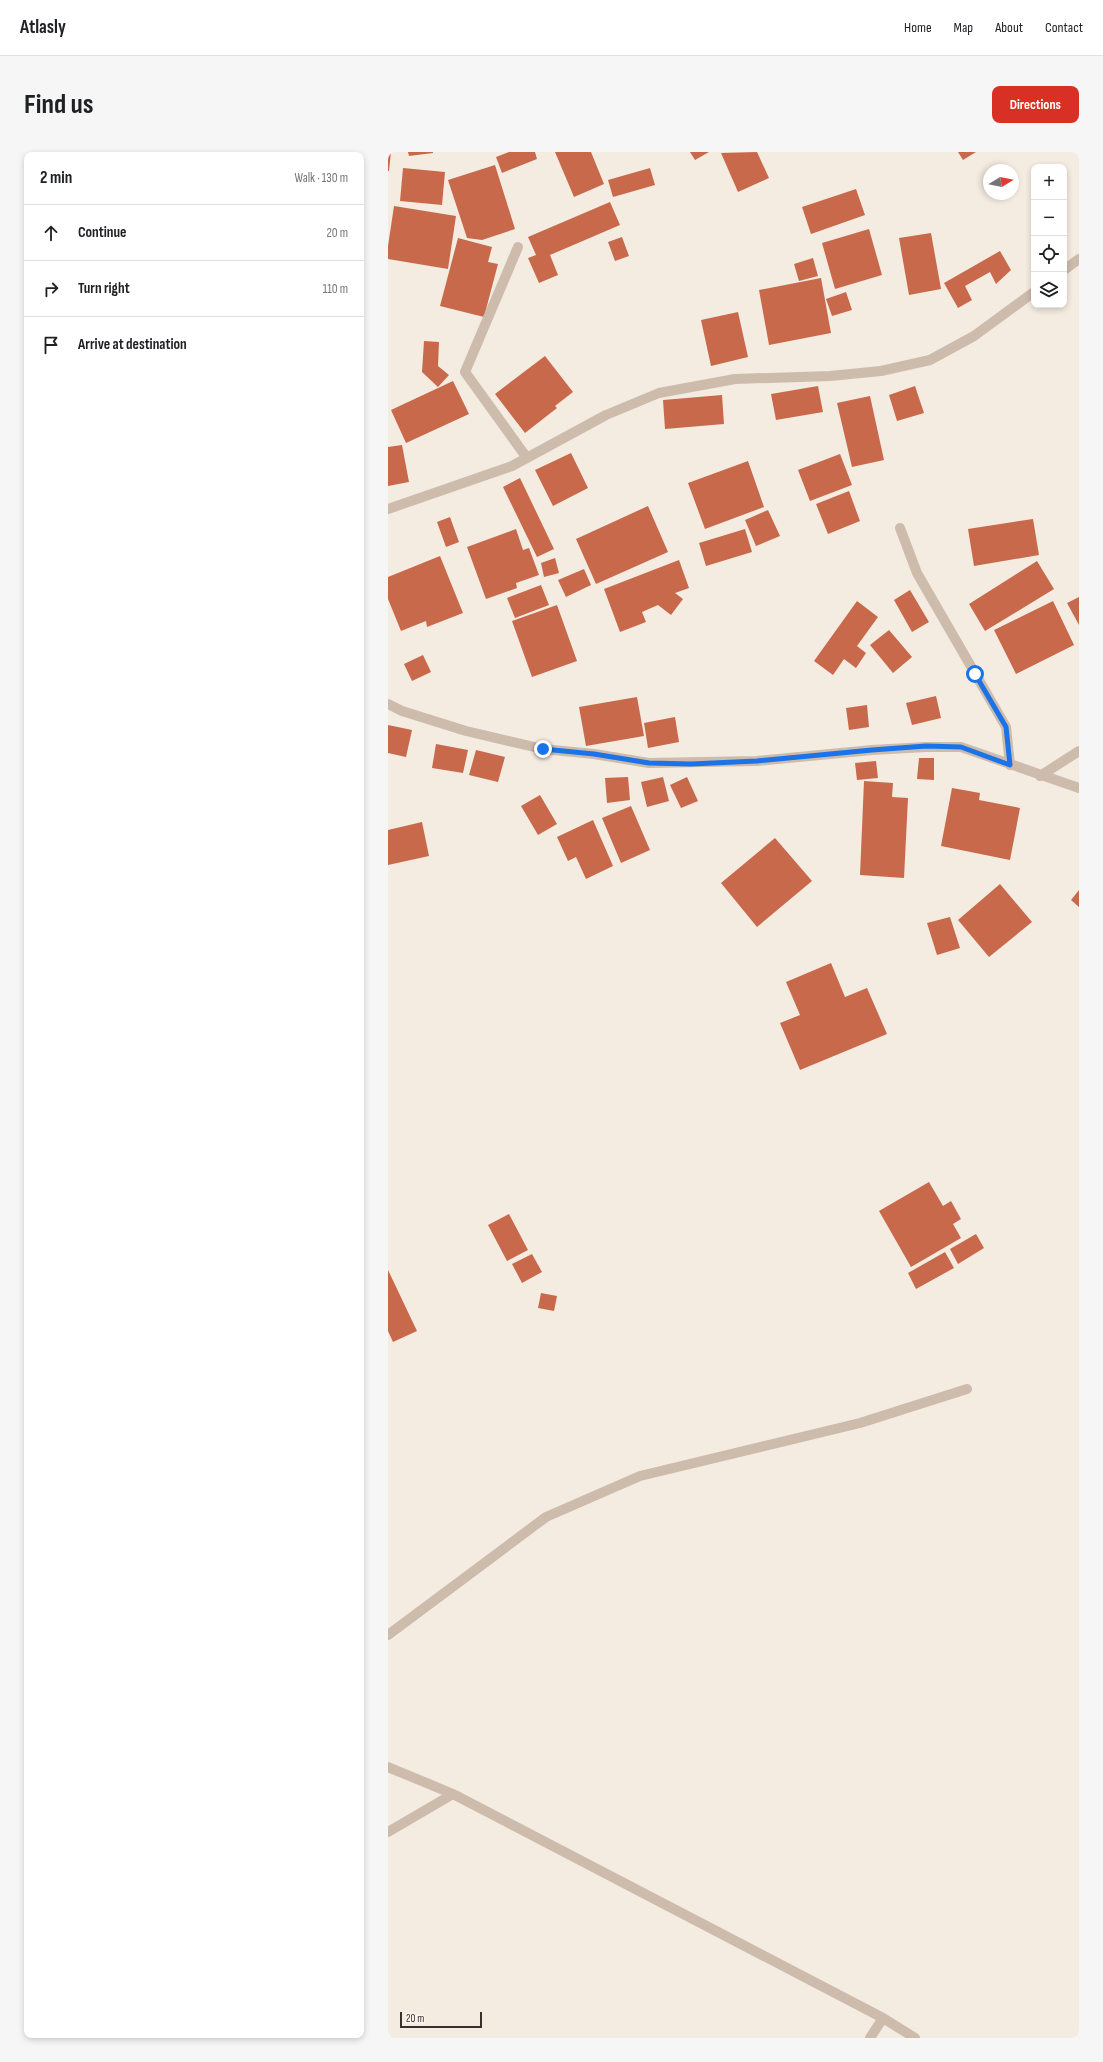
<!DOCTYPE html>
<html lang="en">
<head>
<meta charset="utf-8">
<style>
	:root { --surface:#fff; --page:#f6f6f6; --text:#202124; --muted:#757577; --line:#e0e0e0; --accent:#d93025 }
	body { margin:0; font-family:"Sofia Sans Condensed",sans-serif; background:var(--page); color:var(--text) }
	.controls { position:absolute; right:12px; top:12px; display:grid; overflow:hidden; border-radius:8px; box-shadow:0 2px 6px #0003 }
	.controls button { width:36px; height:36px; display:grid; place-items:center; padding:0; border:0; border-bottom:1px solid var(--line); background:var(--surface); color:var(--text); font:20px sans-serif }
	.compass { position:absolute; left:595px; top:12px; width:36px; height:36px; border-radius:50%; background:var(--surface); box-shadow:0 2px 6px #0003; rotate:80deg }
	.scale { position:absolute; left:12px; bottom:10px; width:82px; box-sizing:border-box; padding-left:4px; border:2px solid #3b302b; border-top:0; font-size:11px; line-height:14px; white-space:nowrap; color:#3b302b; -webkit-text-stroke:3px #fbf5ee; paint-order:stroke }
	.stop { position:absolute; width:12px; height:12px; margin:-9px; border:3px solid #1a73e8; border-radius:50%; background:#fff }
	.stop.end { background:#1a73e8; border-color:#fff; box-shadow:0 1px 4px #0008 }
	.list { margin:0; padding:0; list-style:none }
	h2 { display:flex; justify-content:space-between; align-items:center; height:52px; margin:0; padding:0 16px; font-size:17px }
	h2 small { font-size:13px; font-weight:400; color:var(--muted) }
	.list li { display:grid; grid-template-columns:26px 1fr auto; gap:12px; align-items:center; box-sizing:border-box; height:56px; padding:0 16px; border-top:1px solid var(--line) }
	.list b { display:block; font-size:15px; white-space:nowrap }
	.list em { font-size:13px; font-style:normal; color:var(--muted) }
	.icon { flex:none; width:22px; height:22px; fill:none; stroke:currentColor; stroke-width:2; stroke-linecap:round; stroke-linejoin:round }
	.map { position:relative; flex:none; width:691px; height:1886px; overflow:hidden; border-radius:8px }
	header { display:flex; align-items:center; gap:24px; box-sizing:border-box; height:56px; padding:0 20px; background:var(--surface); border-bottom:1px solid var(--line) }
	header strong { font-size:19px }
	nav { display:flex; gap:22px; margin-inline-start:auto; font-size:14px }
	.intro { display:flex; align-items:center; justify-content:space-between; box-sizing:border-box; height:96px; padding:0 24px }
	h1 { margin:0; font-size:28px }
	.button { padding:10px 18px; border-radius:8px; background:var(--accent); color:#fff; font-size:14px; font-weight:700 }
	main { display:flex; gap:24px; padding:0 24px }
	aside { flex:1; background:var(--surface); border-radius:8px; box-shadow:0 2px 6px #0003 }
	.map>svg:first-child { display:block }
	.building { fill:#c8694b }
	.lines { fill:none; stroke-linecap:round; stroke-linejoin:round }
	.minor { stroke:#cdbbac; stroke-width:10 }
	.route { stroke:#1a73e8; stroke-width:5 }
</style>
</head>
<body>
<header>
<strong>Atlasly</strong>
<nav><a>Home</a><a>Map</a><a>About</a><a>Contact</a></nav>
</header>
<div class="intro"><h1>Find us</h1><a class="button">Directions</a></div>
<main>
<aside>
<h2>2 min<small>Walk · 130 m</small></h2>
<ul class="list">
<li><svg class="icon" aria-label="ahead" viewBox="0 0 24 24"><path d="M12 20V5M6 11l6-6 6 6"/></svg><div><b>Continue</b></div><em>20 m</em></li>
<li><svg class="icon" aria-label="right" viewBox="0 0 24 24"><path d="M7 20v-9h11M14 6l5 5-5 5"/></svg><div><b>Turn right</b></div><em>110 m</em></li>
<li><svg class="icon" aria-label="arrive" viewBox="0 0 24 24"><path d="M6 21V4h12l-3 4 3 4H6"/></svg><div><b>Arrive at destination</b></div></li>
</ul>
</aside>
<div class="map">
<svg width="691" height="1886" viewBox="0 0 691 1886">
	<rect width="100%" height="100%" fill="#f4ebe1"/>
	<!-- building -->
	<path class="building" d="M0 0H3L1 19H0Z
		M20 0H45V1L21 4Z
		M121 0H147L149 7 114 21 108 5Z
		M167 0H203L216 32 186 45Z
		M302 0H321L307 8Z
		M369 0 381 26 350 40 333 1Z
		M570 0H588L575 8Z
		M107 13 127 77 94 88 79 86 60 28Z
		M15 16 57 20 54 53 12 49Z
		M262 16 267 33 225 45 220 28Z
		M468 37 477 63 423 82 414 55Z
		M222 50 232 73 162 103 170 123 151 131 140 106 148 103 140 85Z
		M6 54 68 64 60 117 0 107V94Z
		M481 77 494 123 447 137 434 91Z
		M543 81 553 137 521 143 511 86Z
		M234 85 241 104 227 109 220 90Z
		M70 86 104 95 100 110 110 112 96 165 52 154Z
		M612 99 623 118 608 132 602 120 577 134 584 148 570 156 556 131Z
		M425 106 430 124 411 129 406 112Z
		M433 126 443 181 381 193 371 138Z
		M458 140 464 158 444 164 438 147Z
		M350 160 360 205 323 214 313 168Z
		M36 189 51 190 50 214 61 223 50 235 34 220Z
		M157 204 185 240 167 254 169 256 137 281 107 242Z
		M65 229 81 262 18 291 3 258Z
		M430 234 435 260 388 268 383 242Z
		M527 234 536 261 509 269 501 243Z
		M334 243 336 272 277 277 275 248Z
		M482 244 496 308 464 315 449 251Z
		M14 293 21 330 0 334V295Z
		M183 301 200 336 165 354 147 318Z
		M452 302 464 333 422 349 410 318Z
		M360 309 376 355 317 377 300 331Z
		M132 326 166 397 149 405 115 335Z
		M461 339 472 369 440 382 428 352Z
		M260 354 280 400 208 432 188 387Z
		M380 358 392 384 368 394 357 368Z
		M62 365 71 390 58 395 49 370Z
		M645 367 651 403 586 414 580 377Z
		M128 377 135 398 141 396 151 423 128 431 129 436 98 447 79 395Z
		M357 377 364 400 318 414 311 391Z
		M52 404 75 461 39 475 38 469 13 479 0 447V425Z
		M167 406 171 421 156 425 153 411Z
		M291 408 301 436 287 441 295 447 283 463 270 453 254 460 258 470 232 480 216 437Z
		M649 409 666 437 597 479 581 452Z
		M196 417 203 433 178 445 170 428Z
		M153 433 161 453 127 466 119 446Z
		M522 438 541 470 524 480 506 448Z
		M691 445V473L679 451Z
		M469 449 490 465 469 494 478 501 468 516 456 507 445 523 426 509Z
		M665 449 686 493 628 522 606 478Z
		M169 453 189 509 144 525 124 469Z
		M501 478 524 505 505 521 482 493Z
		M35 503 43 520 24 529 16 512Z
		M548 544 553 566 524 573 518 551Z
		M249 545 256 584 198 594 191 555Z
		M479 553 481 575 461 578 458 556Z
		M287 565 291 590 260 596 256 571Z
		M0 573 24 578 18 605 0 601Z
		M48 592 80 598 75 621 44 616Z
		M88 598 117 605 110 630 81 623Z
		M531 606H546V628L529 627Z
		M488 609 490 626 469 628 467 611Z
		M240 625 242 648 219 651 217 626Z
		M275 625 281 649 259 655 253 630Z
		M299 625 310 649 293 656 282 633Z
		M476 629 505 631 504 645 520 646 516 726 472 723Z
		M564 636 592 641 591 648 632 656 622 708 553 694Z
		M152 643 169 672 150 683 133 654Z
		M243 654 262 698 233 711 214 666Z
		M205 668 225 714 198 727 188 705 180 709 169 685Z
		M34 670 41 704 0 713V678Z
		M387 686 424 729 369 775 333 731Z
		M612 732 644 770 601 805 570 768Z
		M691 738V755L683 748Z
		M562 765 572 796 549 803 539 771Z
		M443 811 457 845 479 836 499 882 412 918 392 871 412 863 398 830Z
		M541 1030 555 1054 563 1049 573 1067 565 1072 573 1086 523 1115 491 1059Z
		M121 1062 140 1098 119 1109 100 1073Z
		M588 1082 596 1096 570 1112 562 1097Z
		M557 1100 566 1116 528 1137 520 1121Z
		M144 1102 154 1120 134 1131 124 1112Z
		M0 1118 29 1179 5 1190 0 1179Z
		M153 1141 169 1144 166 1159 150 1156Z"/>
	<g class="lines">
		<!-- minor -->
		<path class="minor" d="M130 95 77 220 139 306
			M676 118 691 107
			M0 357 124 314 218 263 271 241 347 227 442 224 493 219 542 208 586 184 646 140
			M512 376 529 421 618 575 622 613
			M0 552 14 559 78 579 155 597 206 602 261 611 369 609 484 598 538 595H573L691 636
			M652 624 691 599
			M0 1483 158 1365 252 1324 472 1271 579 1237
			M0 1615 65 1642 495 1866 527 1886
			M0 1680 65 1642
			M482 1886 495 1866"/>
	</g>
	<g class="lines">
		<!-- route -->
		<path class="route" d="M155 597 206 602 261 611 303 612 369 609 484 598 538 594 573 595 622 613 618 575 587 522"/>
	</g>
</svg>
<div class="controls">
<button>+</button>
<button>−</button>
<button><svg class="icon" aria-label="locate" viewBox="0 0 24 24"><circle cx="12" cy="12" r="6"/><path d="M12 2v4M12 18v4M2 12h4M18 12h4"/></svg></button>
<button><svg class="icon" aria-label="layers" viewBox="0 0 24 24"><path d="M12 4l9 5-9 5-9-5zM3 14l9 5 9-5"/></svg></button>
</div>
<svg class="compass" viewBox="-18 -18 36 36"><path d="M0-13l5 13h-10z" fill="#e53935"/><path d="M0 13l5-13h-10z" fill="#757577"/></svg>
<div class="scale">20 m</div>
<div class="stop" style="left:587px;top:522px"></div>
<div class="stop end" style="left:155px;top:597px"></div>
</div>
</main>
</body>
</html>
